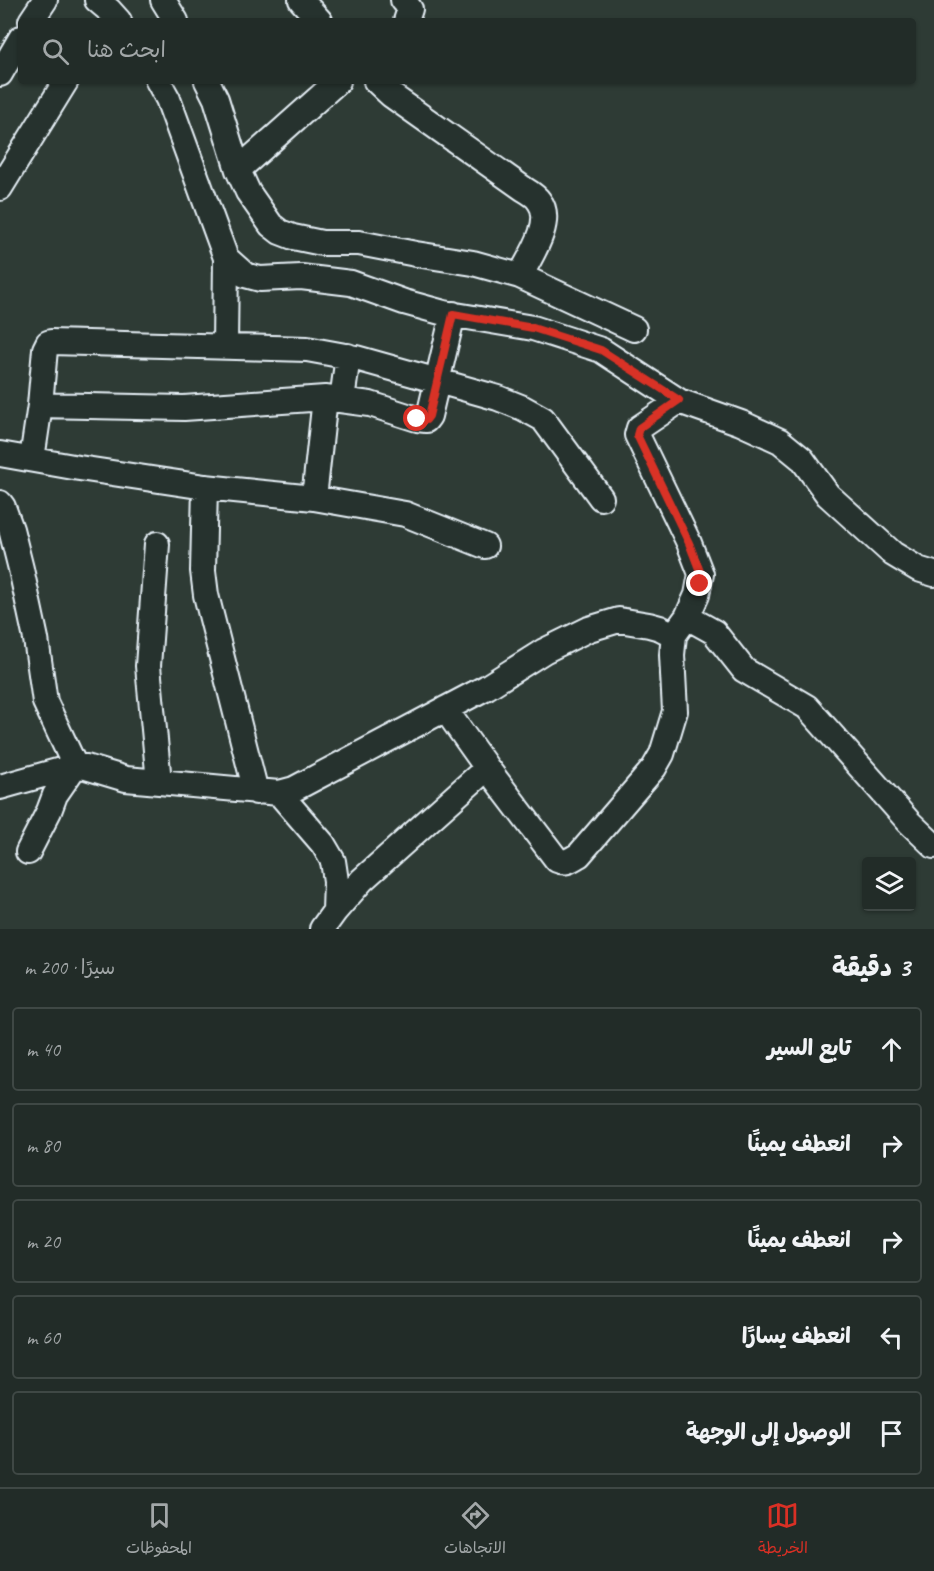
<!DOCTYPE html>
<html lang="ar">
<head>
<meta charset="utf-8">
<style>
	:root { --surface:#222c28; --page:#2e3834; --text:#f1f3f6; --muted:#a2a7a8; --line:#3f4845; --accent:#d93025 }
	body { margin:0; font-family:Caveat,"Playpen Sans Arabic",sans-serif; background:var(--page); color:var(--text); direction:rtl }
	.controls { position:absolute; right:18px; bottom:18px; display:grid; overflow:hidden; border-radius:6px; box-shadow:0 2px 4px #0004 }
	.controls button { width:54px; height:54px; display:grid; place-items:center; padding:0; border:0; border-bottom:2px solid var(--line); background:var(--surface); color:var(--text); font:30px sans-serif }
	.stop { position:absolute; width:18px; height:18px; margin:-14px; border:4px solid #d93025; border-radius:50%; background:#fff }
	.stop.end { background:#d93025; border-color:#fff; box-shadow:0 2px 6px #0008 }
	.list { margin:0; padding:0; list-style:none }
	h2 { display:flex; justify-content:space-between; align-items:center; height:78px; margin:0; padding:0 24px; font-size:26px }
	h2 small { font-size:20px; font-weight:400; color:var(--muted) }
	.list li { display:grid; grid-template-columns:39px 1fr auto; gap:18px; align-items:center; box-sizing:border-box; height:84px; margin:0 12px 12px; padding:0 12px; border:2px solid var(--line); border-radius:6px }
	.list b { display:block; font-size:22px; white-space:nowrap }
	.list em { font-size:20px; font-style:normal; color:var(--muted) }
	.icon { flex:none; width:33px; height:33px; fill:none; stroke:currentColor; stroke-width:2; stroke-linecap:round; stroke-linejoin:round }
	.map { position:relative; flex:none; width:934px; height:929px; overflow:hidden; direction:ltr }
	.search { position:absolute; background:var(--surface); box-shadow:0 2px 4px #0004; left:18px; right:18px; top:18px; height:66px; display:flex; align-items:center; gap:15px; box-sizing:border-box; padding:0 21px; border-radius:6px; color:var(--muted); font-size:22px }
	.sheet { height:558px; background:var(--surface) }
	nav { display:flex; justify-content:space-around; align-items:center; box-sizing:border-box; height:84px; border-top:2px solid var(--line); background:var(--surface); font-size:16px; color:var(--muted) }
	nav a { display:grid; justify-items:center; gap:3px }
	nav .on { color:var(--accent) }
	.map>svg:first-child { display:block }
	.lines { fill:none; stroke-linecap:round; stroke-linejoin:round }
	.minor-casing { stroke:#e8f1f8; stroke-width:28 }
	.minor { stroke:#26332d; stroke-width:24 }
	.route { stroke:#d93025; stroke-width:8 }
</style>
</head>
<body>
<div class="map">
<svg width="934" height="929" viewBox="0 0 934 929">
	<rect width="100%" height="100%" fill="#2e3b35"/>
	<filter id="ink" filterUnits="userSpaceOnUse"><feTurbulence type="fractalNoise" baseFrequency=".0167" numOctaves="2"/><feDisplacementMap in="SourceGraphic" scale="12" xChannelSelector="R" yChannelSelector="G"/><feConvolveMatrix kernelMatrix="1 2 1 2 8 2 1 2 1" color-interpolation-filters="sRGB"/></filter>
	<g filter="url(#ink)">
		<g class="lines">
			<defs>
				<path id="minor" d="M97 0 110 11 119 21
					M163 0 176 21
					M301 0 320 21
					M403 0 410 9 406 21
					M31 21 45 0
					M0 74 21 38
					M158 81 168 99 226 258 245 275 260 279 301 277 351 283 404 302 444 313 533 328 601 350 679 401 741 423 780 441 802 459 828 495 893 554 918 569 934 574
					M207 81 216 99 238 170 248 192 271 225 280 232 293 237 322 243H359L416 254 473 263 520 276 634 329
					M376 81 391 95 524 189C529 192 536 196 539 201 555 221 530 257 520 276
					M238 170 338 81
					M0 188 66 81
					M225 346 226 258
					M342 400 348 356
					M679 401 639 428 637 435 689 543 701 574 697 595 687 617
					M40 405 45 349 48 343 51 342 307 349 356 358 438 381 498 398 523 408 543 419 601 498
					M0 454 79 468 205 487 314 498 405 514 485 546
					M32 459 40 405 184 408 325 398 370 404 417 419 426 420 429 416 453 314
					M205 487 203 571 206 595 256 792
					M314 498 325 398
					M0 503 3 507 11 529 21 569 36 639 45 702 75 766 55 795 49 811 28 852
					M157 544 148 666 159 782
					M445 709 487 768 557 860C566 864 570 860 579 855L654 768 662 754 675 711 672 655 674 635 687 617 714 632 744 670 807 707 909 822 934 846
					M0 787 75 766 86 767 126 779 279 793 294 789 487 687 544 651 589 629 619 620 649 625 660 628 674 635
					M279 793 323 844 333 861 336 881 335 911
					M322 929 335 911 362 880 487 768"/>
			</defs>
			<!-- minor casing -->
			<use href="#minor" class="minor-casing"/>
			<!-- minor -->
			<use href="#minor" class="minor"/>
		</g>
	</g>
	<g class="lines" filter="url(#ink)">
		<!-- route -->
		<path class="route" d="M417 419 426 420 429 416 453 314 533 328 601 350 679 400 639 428 637 435 689 543 701 574 700 584"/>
	</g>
</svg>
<div class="controls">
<button><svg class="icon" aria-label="layers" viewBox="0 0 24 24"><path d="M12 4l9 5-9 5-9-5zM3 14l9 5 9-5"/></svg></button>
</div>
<div class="stop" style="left:417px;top:419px"></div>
<div class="stop end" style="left:700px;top:584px"></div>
<div class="search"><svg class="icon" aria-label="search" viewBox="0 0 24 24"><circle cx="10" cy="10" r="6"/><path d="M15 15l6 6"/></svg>ابحث هنا</div>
</div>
<section class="sheet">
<h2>3 دقيقة<small>سيرًا · 200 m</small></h2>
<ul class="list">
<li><svg class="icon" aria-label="ahead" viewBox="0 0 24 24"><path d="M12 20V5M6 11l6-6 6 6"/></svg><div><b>تابع السير</b></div><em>40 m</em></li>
<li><svg class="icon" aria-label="right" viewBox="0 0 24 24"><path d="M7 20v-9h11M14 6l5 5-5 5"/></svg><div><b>انعطف يمينًا</b></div><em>80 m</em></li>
<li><svg class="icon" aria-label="right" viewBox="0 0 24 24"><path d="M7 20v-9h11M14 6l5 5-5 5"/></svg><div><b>انعطف يمينًا</b></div><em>20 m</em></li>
<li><svg class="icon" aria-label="left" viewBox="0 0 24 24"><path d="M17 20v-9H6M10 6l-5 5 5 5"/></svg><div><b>انعطف يسارًا</b></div><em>60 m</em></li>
<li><svg class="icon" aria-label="arrive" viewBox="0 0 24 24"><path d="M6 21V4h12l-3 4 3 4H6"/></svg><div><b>الوصول إلى الوجهة</b></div></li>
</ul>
</section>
<nav>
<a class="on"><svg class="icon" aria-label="map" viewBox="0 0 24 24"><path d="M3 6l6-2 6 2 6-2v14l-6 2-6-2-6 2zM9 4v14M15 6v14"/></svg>الخريطة</a>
<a><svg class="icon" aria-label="directions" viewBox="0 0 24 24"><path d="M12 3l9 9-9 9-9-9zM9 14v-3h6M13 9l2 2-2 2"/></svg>الاتجاهات</a>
<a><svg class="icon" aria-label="saved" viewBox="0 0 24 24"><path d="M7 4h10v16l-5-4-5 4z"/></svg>المحفوظات</a>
</nav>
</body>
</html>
